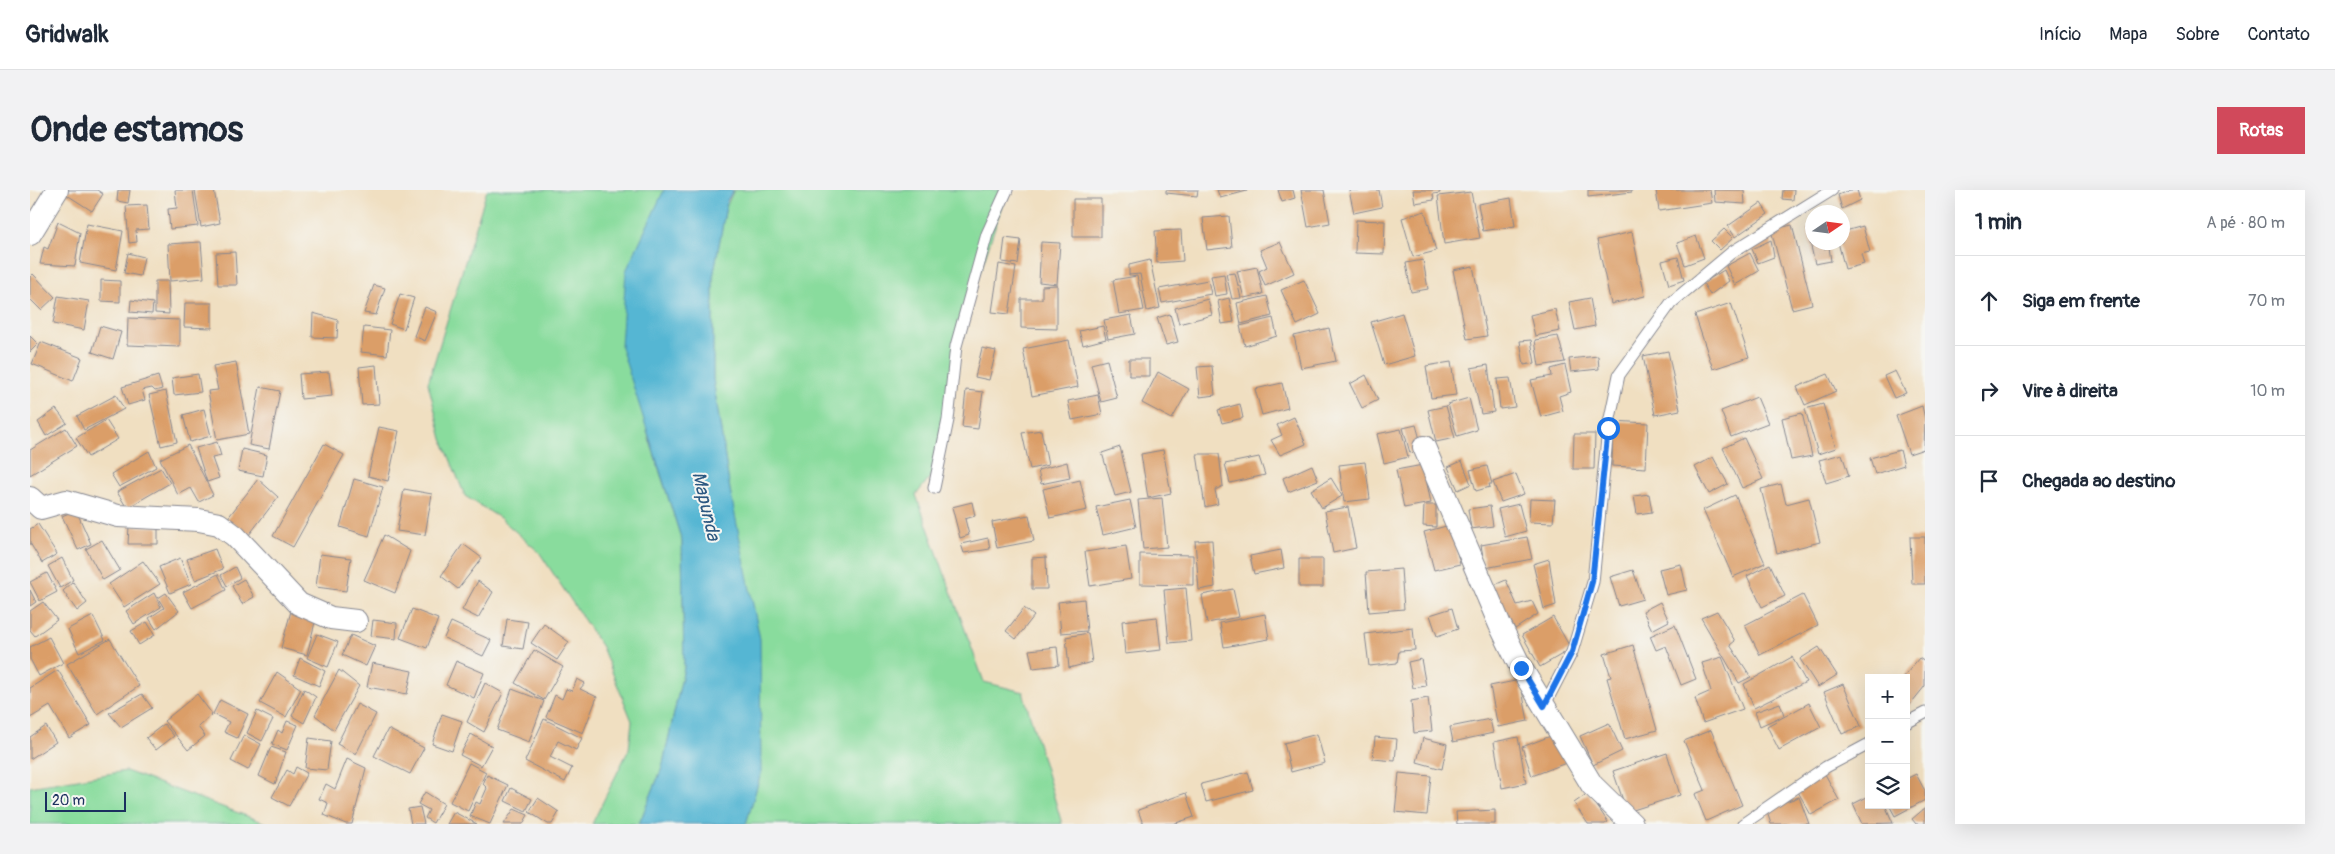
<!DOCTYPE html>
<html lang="pt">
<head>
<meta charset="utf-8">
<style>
	:root { --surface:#fff; --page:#f2f2f3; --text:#1f2937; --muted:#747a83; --line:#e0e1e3; --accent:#d1495b }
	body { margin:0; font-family:Pangolin,sans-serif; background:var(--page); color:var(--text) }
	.controls { position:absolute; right:15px; bottom:15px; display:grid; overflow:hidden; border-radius:0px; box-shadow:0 5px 20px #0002 }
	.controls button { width:45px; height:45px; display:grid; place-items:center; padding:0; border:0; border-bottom:1px solid var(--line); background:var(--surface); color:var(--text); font:25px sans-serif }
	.compass { position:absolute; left:1775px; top:15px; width:45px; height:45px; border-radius:50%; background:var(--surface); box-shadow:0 5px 20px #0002; rotate:77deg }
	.scale { position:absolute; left:15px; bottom:12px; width:81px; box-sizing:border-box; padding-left:5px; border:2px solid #1b2f5e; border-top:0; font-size:14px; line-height:18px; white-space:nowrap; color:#1b2f5e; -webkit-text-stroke:4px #f6f6f2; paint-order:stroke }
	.stop { position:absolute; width:15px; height:15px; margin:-11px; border:4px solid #1a73e8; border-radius:50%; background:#fff }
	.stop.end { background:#1a73e8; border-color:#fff; box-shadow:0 1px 5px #0008 }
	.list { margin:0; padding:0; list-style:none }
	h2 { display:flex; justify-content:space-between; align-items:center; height:65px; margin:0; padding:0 20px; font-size:21px }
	h2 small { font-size:16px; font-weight:400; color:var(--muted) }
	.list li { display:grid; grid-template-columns:32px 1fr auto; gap:15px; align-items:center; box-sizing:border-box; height:90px; padding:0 20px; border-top:1px solid var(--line) }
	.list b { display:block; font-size:19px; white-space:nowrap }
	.list em { font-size:16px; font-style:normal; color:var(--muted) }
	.icon { flex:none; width:28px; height:28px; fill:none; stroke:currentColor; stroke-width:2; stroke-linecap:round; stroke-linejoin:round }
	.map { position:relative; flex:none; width:1895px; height:634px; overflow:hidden; border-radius:0px }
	header { display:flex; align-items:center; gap:30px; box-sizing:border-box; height:70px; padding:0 25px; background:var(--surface); border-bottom:1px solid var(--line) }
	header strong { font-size:24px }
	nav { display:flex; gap:28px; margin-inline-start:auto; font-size:18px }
	.intro { display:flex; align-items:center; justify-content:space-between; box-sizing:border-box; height:120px; padding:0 30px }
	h1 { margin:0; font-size:35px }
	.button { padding:12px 22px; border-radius:0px; background:var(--accent); color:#fff; font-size:18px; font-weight:700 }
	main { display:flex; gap:30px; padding:0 30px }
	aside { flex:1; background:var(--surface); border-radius:0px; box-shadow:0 5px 20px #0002 }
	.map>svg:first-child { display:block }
	.green { fill:#89dc9d; stroke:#52867e }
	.water { fill:#54b6d3; stroke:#387298 }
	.building { fill:#db9e67 }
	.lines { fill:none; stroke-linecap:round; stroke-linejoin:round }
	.lane-casing { stroke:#868790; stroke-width:13 }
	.street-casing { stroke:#868790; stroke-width:24 }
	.lane { stroke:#fff; stroke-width:11 }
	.street { stroke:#fff; stroke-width:22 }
	.route { stroke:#1a73e8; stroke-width:6 }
	.labels { text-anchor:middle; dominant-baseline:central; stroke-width:4; stroke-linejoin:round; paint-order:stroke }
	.water-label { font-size:19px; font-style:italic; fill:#2c5881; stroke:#f6f6f2 }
</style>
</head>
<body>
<header>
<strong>Gridwalk</strong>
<nav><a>Início</a><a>Mapa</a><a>Sobre</a><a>Contato</a></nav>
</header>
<div class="intro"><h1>Onde estamos</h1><a class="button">Rotas</a></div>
<main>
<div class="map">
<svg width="1895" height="634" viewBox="0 0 1895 634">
	<rect width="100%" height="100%" fill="#f6f6f2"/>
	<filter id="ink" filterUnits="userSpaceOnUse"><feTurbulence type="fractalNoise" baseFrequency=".02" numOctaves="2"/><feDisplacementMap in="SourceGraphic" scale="10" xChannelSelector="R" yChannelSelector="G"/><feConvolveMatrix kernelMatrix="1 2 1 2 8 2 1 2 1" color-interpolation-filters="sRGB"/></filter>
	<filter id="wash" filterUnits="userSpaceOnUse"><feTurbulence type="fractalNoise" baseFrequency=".0096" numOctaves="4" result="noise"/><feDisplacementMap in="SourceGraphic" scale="20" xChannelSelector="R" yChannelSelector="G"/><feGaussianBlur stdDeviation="1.12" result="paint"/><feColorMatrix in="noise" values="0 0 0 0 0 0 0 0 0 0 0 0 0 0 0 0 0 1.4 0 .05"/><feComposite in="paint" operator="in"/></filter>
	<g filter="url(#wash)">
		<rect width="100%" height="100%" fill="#f0dfc1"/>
		<!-- green -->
		<path class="green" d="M457 0H634L617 242 652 351 654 478 632 578 609 634H562L599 559 602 531 572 457 509 362 470 328 435 306 412 249 398 193Z
			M704 0H977L926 156 910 274 886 305 954 492 993 502 1032 634H716L731 583 700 300 683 189V87L696 17Z
			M96 581 238 634H0V597Z"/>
		<!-- water -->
		<path class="water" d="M634 0H703L697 11 683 87V189L700 300 730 449 731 583 716 634H609L632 578 654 478 652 351 591 157 596 81Z"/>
		<g id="blocks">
			<!-- building -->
			<path class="building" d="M36 0H67L73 4 62 21 34 3Z
				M88 0H100L98 13 87 11Z
				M145 0H163L168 36 140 39 138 19 147 18Z
				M165 0H184L190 33 171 37Z
				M1136 0H1168L1167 6 1136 3Z
				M1187 0H1217V1L1190 8Z
				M1248 0H1263L1265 8 1252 12Z
				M1271 0H1294L1300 33 1278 37Z
				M1319 0H1349L1352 17 1324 23Z
				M1383 0H1409L1410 3 1403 4 1404 10 1385 13Z
				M1558 0H1602V2L1558 7Z
				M1626 0H1680L1682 13 1629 21Z
				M1684 0H1714L1715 14 1685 12Z
				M1753 0H1764L1763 10 1752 9Z
				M1820 0H1827L1830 10 1812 19 1808 5Z
				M1441 2 1450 48 1414 54 1408 6Z
				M1481 8 1485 36 1453 41 1448 14Z
				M1043 9H1071V47H1043Z
				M1731 13 1738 24 1705 47 1698 36Z
				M117 15 119 39 106 40 107 52 99 53 96 16Z
				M1395 21 1406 61 1383 67 1372 28Z
				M1199 26 1202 57 1177 60 1173 28Z
				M1326 30 1355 31 1354 64 1325 63Z
				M28 32 50 43 45 76 10 74 14 57 18 59Z
				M57 34 93 41 86 80 50 73Z
				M1762 35 1782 114 1762 119 1741 40Z
				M1833 36 1840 62 1831 64 1834 74 1815 79 1808 52H1812V42Z
				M1782 38V52H1792L1794 59 1799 57 1801 71 1785 74 1777 39Z
				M1694 39 1703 48 1690 60 1681 51Z
				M1151 40 1153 71 1127 73 1125 41Z
				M1602 42 1615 106 1581 114 1567 50Z
				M1666 46 1674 68 1655 75 1647 53Z
				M975 48 991 50 988 74 972 72Z
				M1741 50 1744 67 1728 73 1722 59Z
				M171 52 174 88 140 91 138 54Z
				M1011 52 1030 53 1027 94 1009 92Z
				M1250 52 1264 83 1235 96 1229 81 1237 77 1230 60Z
				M205 62 207 95H188L186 63Z
				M98 63 114 67 110 86 94 83Z
				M1720 63 1729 81 1705 95 1696 76Z
				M1648 67 1654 90 1639 95 1632 71Z
				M1120 70 1130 118 1117 121 1110 84 1099 85V75Z
				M1393 70 1398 99 1381 102 1376 73Z
				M969 74 986 77 979 124 962 122Z
				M1443 76 1457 146 1437 149 1423 80Z
				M1227 77 1233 104 1214 108 1207 81Z
				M1694 80 1699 91 1680 105 1673 93Z
				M1205 83 1211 108 1202 109 1196 84Z
				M3 84 25 107 11 120 0 109V87Z
				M1194 84 1197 104 1185 106 1181 86Z
				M1107 86 1114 120 1089 124 1083 90Z
				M71 90 90 91V112L71 111Z
				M1178 90 1181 104 1132 113 1129 99Z
				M1274 90 1290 124 1267 135 1251 100Z
				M125 91H138L139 124 125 123Z
				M344 95 355 98 346 125 334 123Z
				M1027 95V139L991 138V109H1012V96Z
				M370 104 384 108 374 139 360 134Z
				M28 106 59 111 54 140 23 134Z
				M1237 106 1242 126 1211 134 1207 113Z
				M1199 108 1204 132 1192 134 1188 111Z
				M1560 108 1565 136 1545 140 1539 112Z
				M1178 109 1182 125 1149 134 1145 118Z
				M101 110 123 113 122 124 100 122Z
				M155 113H182V138L154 137Z
				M1701 113 1719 167 1683 179 1665 125Z
				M395 117 407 122 395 151 384 146Z
				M1525 119 1530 141 1505 146 1500 125Z
				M283 123 308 130 307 148 282 147Z
				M1372 123 1385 166 1354 175 1341 132Z
				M1140 124 1148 152 1136 155 1127 128Z
				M1101 125 1105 144 1078 149 1074 130Z
				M98 128 150 130V157L97 155Z
				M1243 128 1247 146 1215 156 1210 136Z
				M70 136 91 142 83 169 62 162Z
				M1073 136 1076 149 1053 155 1049 141Z
				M334 137 360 140 357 165 331 162Z
				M1299 138 1306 171 1271 178 1264 146Z
				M0 146 8 154 0 162Z
				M1528 146 1535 172 1509 176 1505 150Z
				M1039 150 1048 197 1002 206 993 159Z
				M1501 150 1505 173 1494 175 1490 151Z
				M11 152 52 168 43 191 2 174Z
				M952 158 966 161 959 190 945 187Z
				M1638 161 1650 220 1625 225 1613 166Z
				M1568 166 1569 179 1541 182 1539 169Z
				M1099 169H1119V186H1099Z
				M1077 170 1087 208 1071 212 1061 174Z
				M206 172 219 244 187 250 178 201 188 200 183 176Z
				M1421 172 1426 205 1401 208 1396 176Z
				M346 175 349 214 332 215 329 177Z
				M1458 175 1464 222 1451 224 1441 178Z
				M1535 175 1541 202 1529 206 1533 221 1511 227 1501 190 1522 186 1521 179Z
				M1182 176 1185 205 1170 207 1167 177Z
				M1865 181 1876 203 1864 208 1854 186Z
				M299 182 302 206 271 209 269 184Z
				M1128 182 1159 199 1142 229 1112 213Z
				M168 184 171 202 144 205 142 188Z
				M1798 184 1806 201 1775 215 1767 197Z
				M1336 185 1348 210 1332 218 1320 194Z
				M128 186 132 199 125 201 122 198 112 200 115 210 98 215 92 197Z
				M1480 188 1485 217 1470 219 1467 189Z
				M1252 193 1258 218 1232 225 1225 199Z
				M230 197 250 201 239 259 219 255Z
				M936 200 953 202 948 239 932 237Z
				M136 201 147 252 131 256 119 205Z
				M86 205 94 219 54 240 47 226Z
				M1068 205 1072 224 1042 230 1038 211Z
				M1727 207 1738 233 1701 247 1691 221Z
				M1439 208 1447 240 1427 246 1418 214Z
				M1210 214 1213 228 1192 233 1188 220Z
				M1793 214 1806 258 1788 264 1775 219Z
				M1416 216 1425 248 1406 252 1398 220Z
				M1892 216 1895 229 1894 259 1879 264 1866 226Z
				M26 219 37 233 16 246 8 232Z
				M174 219 181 246 160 252 153 225Z
				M1772 223 1782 266 1761 270 1752 228Z
				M1264 227 1276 254 1250 265 1241 250 1252 245 1247 235Z
				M76 230 88 249 58 267 46 248Z
				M1583 231 1618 233 1616 278 1582 276Z
				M1386 235 1393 260 1380 263 1373 238Z
				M349 237 369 241 358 291 338 286Z
				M36 238 47 256 0 285V260Z
				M1371 239 1378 267 1354 273 1347 244Z
				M1011 240 1018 275 1000 279 992 243Z
				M1544 244H1565L1564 279H1543Z
				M1714 248 1733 289 1712 298 1693 258Z
				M187 252 191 266 182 268 189 288 177 292 166 258Z
				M294 254 314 265 263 357 243 346Z
				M158 255 183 305 169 312 161 298 148 305 130 269Z
				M1090 257 1101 302 1085 306 1072 263Z
				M212 259 237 265 233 286 208 281Z
				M1133 260 1141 303 1118 308 1111 264Z
				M1870 260 1874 275 1845 284 1840 268Z
				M119 261 126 277 89 297 81 284Z
				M1167 264H1189L1193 296 1185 300 1188 314 1175 317Z
				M1812 264 1819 286 1796 293 1789 270Z
				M1229 267 1235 285 1200 293 1195 274Z
				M1683 267 1698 294 1679 304 1665 277Z
				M1432 271 1441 294 1428 300 1418 277Z
				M1037 272 1040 288 1011 294 1008 280Z
				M1335 272 1340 309 1314 312 1309 275Z
				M1282 275 1288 290 1258 302 1253 288Z
				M1393 275 1401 313 1374 318 1366 280Z
				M1457 276 1462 294H1459L1460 297 1446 301 1440 280Z
				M131 278 140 293 97 318 87 302Z
				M1486 284 1494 304 1471 312 1463 292Z
				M1301 288 1312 306 1292 318 1281 300Z
				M228 289 248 307 219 345 197 329Z
				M324 289 353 297 339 346 310 337Z
				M1050 290 1057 320 1020 328 1013 299Z
				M1751 294 1756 314 1779 308 1790 352 1747 363 1731 299Z
				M374 299 402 304 395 345 367 341Z
				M1619 304 1622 322 1607 324 1604 306Z
				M1705 305 1735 373 1703 387 1673 320Z
				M1132 308 1137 357 1113 359 1108 310Z
				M1500 309 1525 310 1523 333 1499 332Z
				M1100 310 1106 337 1073 345 1066 317Z
				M942 312 945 326 935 329 939 345 930 348 922 317Z
				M1489 314 1496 341 1475 347 1468 319Z
				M1394 315H1406V337L1393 336Z
				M1460 316 1463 336 1441 339 1438 319Z
				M1318 317 1326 358 1303 363 1295 321Z
				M46 320 61 354 48 360 32 326Z
				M999 325 1004 351 967 358 962 332Z
				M8 334 27 364 12 373 0 353V339Z
				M1420 335 1430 374 1404 380 1394 342Z
				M99 336 128 337V354H98Z
				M354 345 380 361 365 403 334 390Z
				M1497 347 1502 369 1455 378 1451 355Z
				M1880 347H1895V394H1882Z
				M958 348 960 359 934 363 931 354Z
				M72 350 90 380 73 390 56 359Z
				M1182 350 1185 397 1169 400 1165 351Z
				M433 354 452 368 428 399 411 386Z
				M1096 356 1101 389 1060 396 1055 362Z
				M185 359 193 379 165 390 157 369Z
				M1251 360 1254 378 1224 384 1220 366Z
				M290 364 321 368 316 401 286 397Z
				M1110 364 1163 365V395L1110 394Z
				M1016 367 1017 399H1002V368Z
				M32 368 43 390 30 398 18 376Z
				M150 368 161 394 140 403 129 377Z
				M1269 369H1293V397H1269Z
				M1519 369 1526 415 1514 419 1503 374Z
				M113 371 130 394 94 417 79 394Z
				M1651 374 1657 400 1636 405 1629 379Z
				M1740 374 1755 406 1732 417 1717 386Z
				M205 377 210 388 197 396 191 385Z
				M1371 379 1374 419 1339 422 1336 382Z
				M1603 380 1613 409 1589 416 1580 387Z
				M17 383 27 402 10 411 0 392Z
				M188 384 196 400 162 418 153 402Z
				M214 389 224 407 212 414 202 396Z
				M1476 390 1487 415 1502 411 1508 424 1485 439 1462 396Z
				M448 391 463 402 448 428 432 420Z
				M43 392 57 413 47 421 33 401Z
				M1156 398 1161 451 1139 453 1134 400Z
				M1203 399 1209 427 1177 433 1172 405Z
				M0 400 6 412 0 416Z
				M124 403 131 417 104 434 96 421Z
				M136 403 149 421 126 439 119 428 134 418 128 408Z
				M1773 405 1788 435 1730 465 1715 435Z
				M1054 409 1057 441 1031 443 1028 412Z
				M13 412 27 430 5 446 0 440V421Z
				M1630 412 1639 431 1622 440 1613 421Z
				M994 418 1004 426 986 449 976 441Z
				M1422 418 1428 439 1407 446 1400 425Z
				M382 419 408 429 397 458 370 448Z
				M261 421 286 428 277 465 251 458Z
				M1687 421 1705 451 1700 455 1721 487 1709 493 1671 428Z
				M1235 424 1239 449 1194 457 1190 433Z
				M63 426 75 450 49 463 38 439Z
				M1127 427 1131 460 1095 464 1092 431Z
				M1523 427 1541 459 1510 477 1492 445Z
				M477 429 498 432 493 459 473 456Z
				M343 430 367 433 366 449 341 446Z
				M117 432 125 445 109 455 101 441Z
				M421 432 461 450 453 466 414 448Z
				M514 434 539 452 527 470 501 453Z
				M1645 435 1666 489 1651 495 1636 456 1626 460 1620 446Z
				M1383 438 1385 460 1369 461 1367 473 1339 476 1335 444Z
				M1058 443 1062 472 1039 478 1036 447Z
				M287 444 308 452 298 477 277 468Z
				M321 445 345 456 336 476 312 465Z
				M19 447 33 473 9 486 0 469V457Z
				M80 449 109 496 67 524 37 474Z
				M1603 455 1627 540 1595 549 1577 488 1581 487 1574 464Z
				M1027 457 1029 475 1003 478 999 460Z
				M1789 457 1807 485 1788 497 1770 469Z
				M504 460 533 477 514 510 485 493Z
				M1692 467 1713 519 1673 533 1665 508 1681 501 1672 473Z
				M1762 467 1776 492 1724 518 1714 494Z
				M270 468 295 481 289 496 264 485Z
				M1889 468 1895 472V496L1878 517 1876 488H1873Z
				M1391 469 1396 496 1383 498 1378 472Z
				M426 471 454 483 444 508 416 495Z
				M342 473 382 481 377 504 337 497Z
				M28 480 61 535 39 548 20 516 0 528V498Z
				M309 480 329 496 304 540 285 525Z
				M247 482 271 499 256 527 230 513Z
				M547 489 555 493 550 499 567 507 553 543 516 527 525 505 532 509 536 499 542 501Z
				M1490 490 1498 531 1468 537 1460 496Z
				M455 493 473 503 454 542 437 532Z
				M1813 494 1831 536 1812 544 1794 502Z
				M274 499 286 507 274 533 262 526Z
				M482 499 514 511 499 552 467 540Z
				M112 504 122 518 91 537 79 523Z
				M167 504 182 524 168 537 175 546 158 560 134 531Z
				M1398 508 1402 541 1384 543 1381 511Z
				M190 510 218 524 207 548 194 542 199 532 183 524Z
				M1750 513 1754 525 1730 536 1725 522Z
				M1779 513 1791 537 1749 560 1737 536Z
				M327 514 346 524 326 564 307 554Z
				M227 521 243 529 232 551 217 543Z
				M412 524 432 531 422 561 402 554Z
				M514 529 552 548 546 560 528 551 520 567 542 578 535 592 495 571Z
				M1460 529 1463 543 1423 552 1420 537Z
				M257 531 268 535 257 560 242 554 248 540 252 543Z
				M1579 533 1592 561 1563 575 1550 546Z
				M134 534 144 546 126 560 116 548Z
				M16 536 26 552 0 569V547Z
				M358 539 394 558 380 584 344 566Z
				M1681 540 1712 615 1676 631 1665 604 1675 600 1654 551Z
				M441 544 462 556 451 576 430 565Z
				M1287 544 1295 573 1261 582 1254 553Z
				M1526 544 1536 573 1502 586 1492 557Z
				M214 545 231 554 218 580 201 571Z
				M1345 547 1367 549 1365 571 1343 569Z
				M1488 547 1496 593 1472 598 1464 552Z
				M279 548 301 551 297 580 275 578Z
				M1393 548 1417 554 1412 579 1387 572Z
				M241 557 256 562 245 594 229 586Z
				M1637 563 1650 605 1597 622 1583 581Z
				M317 569 336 578 322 634H316L294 625 298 613 289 609 296 594 305 599Z
				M439 573 456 582 438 621 420 612Z
				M266 577 277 583 259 616 242 607 257 580 263 584Z
				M1218 582 1223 600 1176 612 1171 594Z
				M1369 583 1401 586 1397 625 1365 622Z
				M1795 584 1809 610 1781 625 1767 600Z
				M1886 584 1895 601V610L1865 626 1859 615H1876V589Z
				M457 585 478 595 460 634 440 626 446 612 450 614 457 598 453 594Z
				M481 598 502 609 496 621 475 611Z
				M395 602 414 614 403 633 395 628 399 620 388 614Z
				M1156 603 1164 627 1143 634H1113L1108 620Z
				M1558 603 1578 632 1575 634H1558L1544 613Z
				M1839 606V615H1855L1863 633 1832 634 1823 614Z
				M1769 607 1779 634H1741L1736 619Z
				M508 608 529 622 522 634H518L499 622Z
				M390 617 394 634H381L378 619Z
				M1895 618V634H1886L1882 629Z
				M484 619 498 625 493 634H474Z
				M1465 620V634H1427L1426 622Z
				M424 622 447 634H417Z"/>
		</g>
	</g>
	<g filter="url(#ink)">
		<use href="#blocks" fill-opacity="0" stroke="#868790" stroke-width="1"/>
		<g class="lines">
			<defs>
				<path id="lane" d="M904 298 918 230 926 156 957 44 977 0
					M1514 516 1542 462 1563 392 1578 238 1589 185 1641 113 1702 62 1802 0
					M1876 533 1895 523
					M1713 634 1796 577 1839 554"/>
				<path id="street" d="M0 44 27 0
					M1394 257 1470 435 1491 478 1562 595 1602 634
					M0 308 11 318 36 311 88 326 169 330 189 334 205 346 269 414 301 428 326 431"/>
			</defs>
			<!-- lane casing -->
			<use href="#lane" class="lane-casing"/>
			<!-- street casing -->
			<use href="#street" class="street-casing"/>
			<!-- lane -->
			<use href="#lane" class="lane"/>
			<!-- street -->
			<use href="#street" class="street"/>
		</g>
	</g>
	<g class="lines" filter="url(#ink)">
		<!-- route -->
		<path class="route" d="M1491 478 1514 516 1542 462 1562 392 1578 238"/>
	</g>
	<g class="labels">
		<!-- water labels -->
		<g class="water-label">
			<text transform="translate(676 316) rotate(77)">Mapunda</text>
		</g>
	</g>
</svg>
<div class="controls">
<button>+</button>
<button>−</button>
<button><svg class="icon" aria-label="layers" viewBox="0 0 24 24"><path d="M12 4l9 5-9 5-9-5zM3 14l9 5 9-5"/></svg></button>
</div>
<svg class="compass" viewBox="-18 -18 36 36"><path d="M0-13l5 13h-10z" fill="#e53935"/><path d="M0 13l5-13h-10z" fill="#747a83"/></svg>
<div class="scale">20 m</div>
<div class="stop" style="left:1578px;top:238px"></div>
<div class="stop end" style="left:1491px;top:478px"></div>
</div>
<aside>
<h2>1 min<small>A pé · 80 m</small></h2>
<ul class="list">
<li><svg class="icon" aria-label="ahead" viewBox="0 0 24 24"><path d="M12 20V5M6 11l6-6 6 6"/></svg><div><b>Siga em frente</b></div><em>70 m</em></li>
<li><svg class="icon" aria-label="right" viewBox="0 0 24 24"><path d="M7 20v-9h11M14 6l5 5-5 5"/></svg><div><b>Vire à direita</b></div><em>10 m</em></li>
<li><svg class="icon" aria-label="arrive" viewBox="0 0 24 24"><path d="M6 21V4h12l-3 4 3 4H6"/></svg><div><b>Chegada ao destino</b></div></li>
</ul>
</aside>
</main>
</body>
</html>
